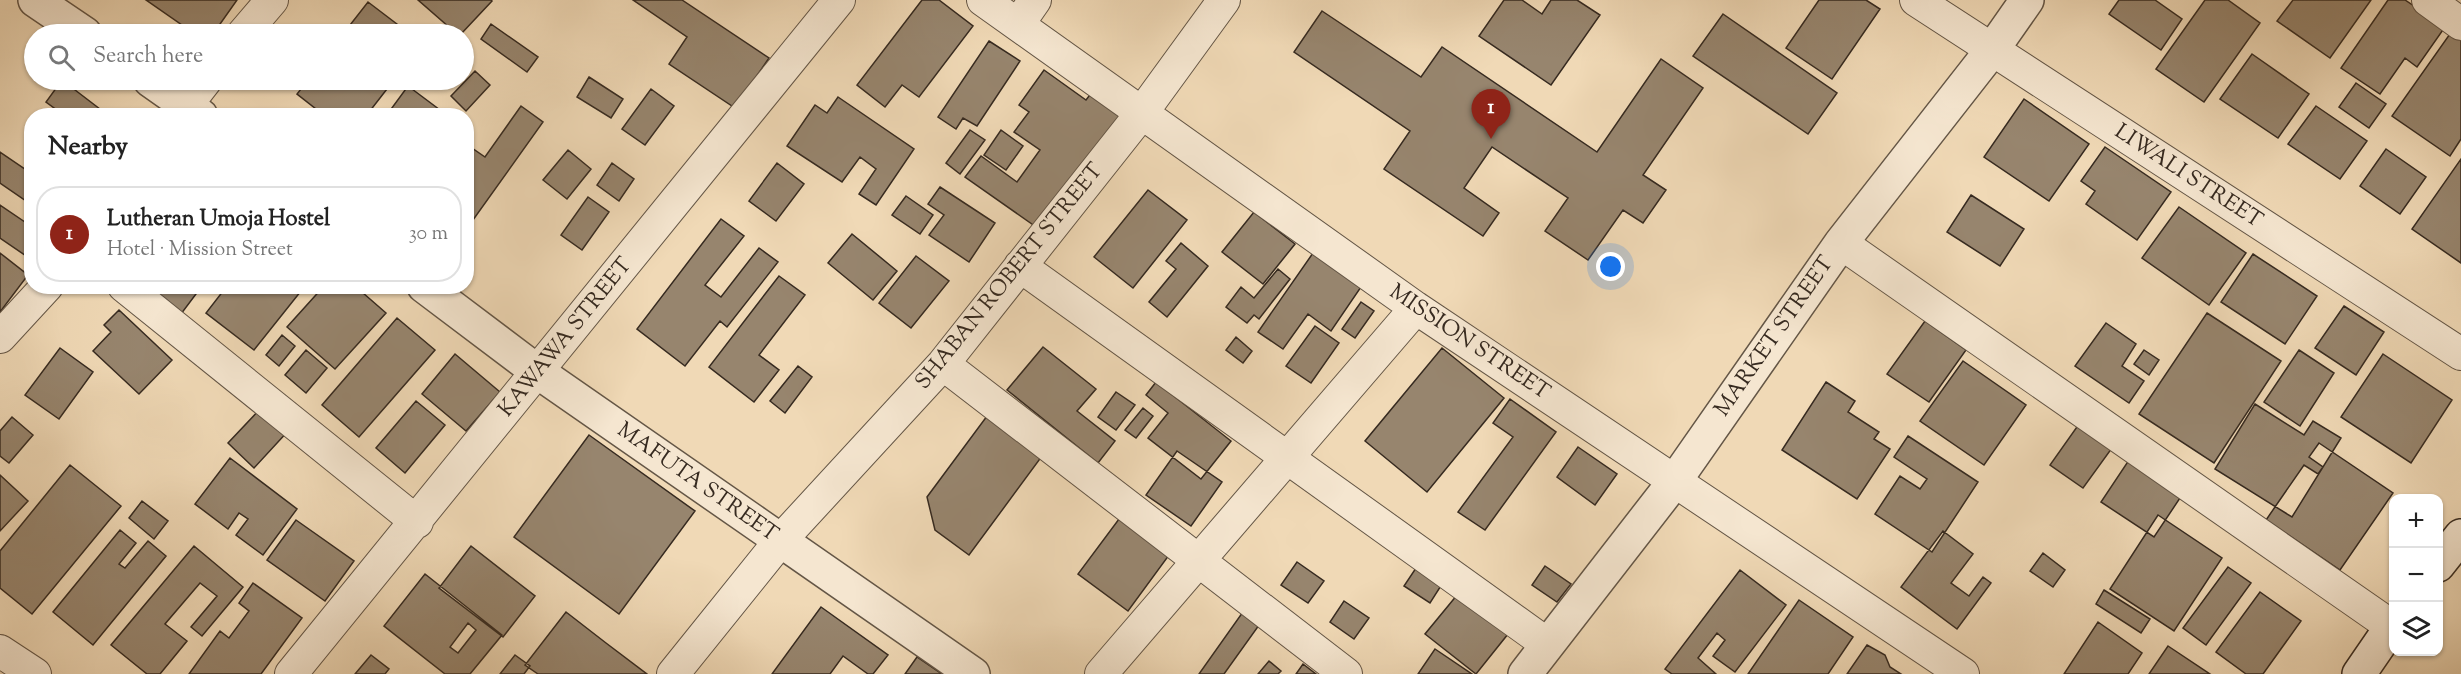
<!DOCTYPE html>
<html lang="en">
<head>
<meta charset="utf-8">
<style>
	:root { --surface:#fff; --page:#f6f6f6; --text:#222; --muted:#767676; --line:#e0e0e0; --accent:#8f2418 }
	body { margin:0; font-family:"Sorts Mill Goudy",serif; background:var(--page); color:var(--text) }
	.controls { position:absolute; right:18px; bottom:18px; display:grid; overflow:hidden; border-radius:12px; box-shadow:0 2px 4px #0004 }
	.controls button { width:54px; height:54px; display:grid; place-items:center; padding:0; border:0; border-bottom:2px solid var(--line); background:var(--surface); color:var(--text); font:30px sans-serif }
	.you { position:absolute; left:1611px; top:267px; width:21px; height:21px; margin:-15px; border:4px solid #fff; border-radius:50%; background:#1a73e8; box-shadow:0 0 0 9px #1a73e833 }
	.badge { display:grid; place-items:center; width:39px; height:39px; border-radius:50%; background:var(--accent); color:#fff; font-size:20px; font-weight:700 }
	.pin { position:absolute; translate:-50% -50px; filter:drop-shadow(0 2px 3px #0008) }
	.pin::after { content:''; position:absolute; top:32px; width:21px; height:18px; background:inherit; clip-path:polygon(0 0,100% 0,50% 100%) }
	.list { margin:0; padding:0; list-style:none }
	h2 { display:flex; justify-content:space-between; align-items:center; height:78px; margin:0; padding:0 24px; font-size:26px }
	h2 small { font-size:20px; font-weight:400; color:var(--muted) }
	.list li { display:grid; grid-template-columns:39px 1fr auto; gap:18px; align-items:center; box-sizing:border-box; height:96px; margin:0 12px 12px; padding:0 12px; border:2px solid var(--line); border-radius:24px }
	.list b { display:block; font-size:22px; white-space:nowrap }
	.list p { margin:0; font-size:20px; white-space:nowrap; color:var(--muted) }
	.list em { font-size:20px; font-style:normal; color:var(--muted) }
	.icon { flex:none; width:33px; height:33px; fill:none; stroke:currentColor; stroke-width:2; stroke-linecap:round; stroke-linejoin:round }
	.map { position:relative; flex:none; width:2461px; height:674px; overflow:hidden }
	.search { position:absolute; background:var(--surface); box-shadow:0 2px 4px #0004; left:24px; top:24px; width:450px; height:66px; display:flex; align-items:center; gap:15px; box-sizing:border-box; padding:0 21px; border-radius:33px; color:var(--muted); font-size:22px }
	.panel { position:absolute; background:var(--surface); box-shadow:0 2px 4px #0004; left:24px; top:108px; width:450px; height:186px; border-radius:24px }
	.map>svg:first-child { display:block }
	.building { fill:#97856e; stroke:#362a20; stroke-width:1.5; fill-rule:evenodd }
	.lines { fill:none; stroke-linecap:round; stroke-linejoin:round }
	.minor-casing { stroke:#645646; stroke-width:34 }
	.tertiary-casing { stroke:#645646; stroke-width:36 }
	.secondary-casing { stroke:#362a20; stroke-width:36 }
	.minor { stroke:#f5e6d0; stroke-width:32 }
	.tertiary { stroke:#f5e6d0; stroke-width:33 }
	.secondary { stroke:#f5e6d0; stroke-width:33 }
	.labels { text-anchor:middle; dominant-baseline:central; stroke-width:4.5; stroke-linejoin:round; paint-order:stroke }
	.street-label { font-size:22px; fill:#362a20; stroke:#f5e6d0 }
</style>
</head>
<body>
<div class="map">
<svg width="2461" height="674" viewBox="0 0 2461 674">
	<rect width="100%" height="100%" fill="#f0d9b6"/>
	<filter id="stains"><feTurbulence type="fractalNoise" baseFrequency=".00333" numOctaves="4"/><feColorMatrix values="0 0 0 0 .2 0 0 0 0 .09 0 0 0 0 .02 0 0 0 .5 -.17"/></filter>
	<radialGradient id="worn" r=".72"><stop offset=".6" stop-color="#630" stop-opacity="0"/><stop offset="1" stop-color="#630" stop-opacity=".3"/></radialGradient>
	<!-- building -->
	<path class="building" d="M146 0H237L213 34H195Z
		M418 0H491L492 1 461 34H457Z
		M633 0H682L769 58 735 108 669 64 687 37Z
		M922 0H939L973 26 919 97 902 85 885 107 857 85Z
		M1504 0H1522L1542 14 1551 0H1577L1600 15 1551 85 1479 36Z
		M1819 0H1866L1880 9 1832 79 1786 48Z
		M2119 0H2155L2182 19 2161 50 2109 14Z
		M2205 0H2228L2260 23 2204 102 2156 69Z
		M2293 0H2371L2330 58 2277 21Z
		M2388 0H2405L2445 27 2417 67 2405 58 2380 94 2341 68Z
		M368 2 410 34H343Z
		M1322 11 1421 77 1442 47 1597 152 1661 59 1703 88 1643 175 1666 190 1643 223 1623 210 1588 260 1545 231 1568 198 1492 147 1464 188 1499 213 1483 236 1384 169 1410 131 1294 52Z
		M1723 14 1837 93 1808 134 1693 56Z
		M491 24 538 57 527 72 481 39Z
		M2452 31 2461 38V139L2450 156 2392 116Z
		M989 41 1020 61 977 126 963 118 956 129 938 117Z
		M2252 54 2309 94 2278 138 2220 99Z
		M1044 70 1086 100 1096 87 1126 108 1039 229 965 177 981 156 1017 182 1040 150 1014 132 1029 112 1019 105Z
		M475 71 490 85 466 111 451 96Z
		M589 77 623 99 611 118 577 97Z
		M62 80 109 116H65L46 102Z
		M308 80H394L366 116H325L297 94Z
		M440 80H452L447 86Z
		M2356 83 2386 104 2369 128 2339 107Z
		M408 86 448 116H386Z
		M651 89 674 106 645 145 622 129Z
		M838 97 914 149 876 205 859 194 876 169 860 157 842 182 787 146 815 105 827 113Z
		M2024 99 2089 144 2049 201 1984 157Z
		M521 106 543 122 473 220 466 215V144L485 157Z
		M2316 106 2367 141 2340 179 2288 144Z
		M970 130 985 140 960 174 946 163Z
		M1001 130 1023 146 1006 170 984 155Z
		M2105 147 2171 192 2137 240 2086 204 2095 191 2081 181Z
		M2386 149 2426 177 2400 214 2360 186Z
		M568 150 591 169 567 199 543 180Z
		M0 152 32 174V205L0 183Z
		M2461 159V263L2412 229Z
		M612 163 634 179 619 201 597 185Z
		M777 163 804 184 776 221 749 201Z
		M940 187 995 223 969 262 929 235 944 215 928 204Z
		M1148 190 1187 220 1133 288 1094 257Z
		M1971 195 2024 229 2000 266 1947 232Z
		M906 196 933 215 920 234 892 215Z
		M588 197 609 212 582 250 561 235Z
		M0 205 25 222 32 212V260L0 238Z
		M2179 207 2246 253 2209 305 2142 258Z
		M1254 212 1295 244 1263 284 1222 252Z
		M721 219 744 236 705 285 721 297 759 248 778 262 727 327 720 321 685 366 637 329Z
		M852 234 897 271 873 300 828 263Z
		M1181 243 1208 266 1167 317 1149 302 1176 269 1166 261Z
		M0 253 28 275 0 312Z
		M1313 253 1361 287 1331 331 1308 314 1283 349 1258 332Z
		M2253 254 2317 296 2285 344 2221 302Z
		M916 256 949 281 911 328 879 303Z
		M1278 269 1290 279 1259 319 1254 315 1247 323 1226 307 1241 287 1254 298Z
		M779 276 805 295 759 355 779 370 754 402 709 367Z
		M145 286H202L181 314Z
		M227 286H305L254 350 206 313Z
		M324 286H355L386 313 335 369 287 327Z
		M1361 302 1374 311 1355 338 1342 329Z
		M2344 306 2384 332 2356 375 2315 348Z
		M119 310 172 360 139 394 93 351 111 332 104 325Z
		M2207 313 2281 361 2214 463 2139 414Z
		M397 318 435 350 359 437 322 405Z
		M1925 321 1966 350 1929 402 1887 374Z
		M2106 323 2136 344 2122 366 2144 381 2129 403 2075 366Z
		M1315 326 1339 343 1311 383 1286 366Z
		M282 335 295 346 279 366 266 355Z
		M1236 337 1252 351 1243 363 1226 350Z
		M1043 347 1096 389 1077 411 1115 441 1098 463 1007 390Z
		M60 348 93 372 59 419 25 395Z
		M1442 348 1504 398 1427 492 1365 441Z
		M306 350 327 368 306 393 285 375Z
		M2144 350 2159 360 2149 375 2134 364Z
		M2299 350 2334 373 2300 426 2264 402Z
		M455 354 500 392 466 431 422 394Z
		M2383 354 2452 400 2411 463 2341 417Z
		M1963 361 2026 405 1984 465 1920 421Z
		M798 366 812 377 785 413 770 401Z
		M1156 382 1231 441 1201 479 1148 438 1168 413 1146 395Z
		M1826 382 1855 401 1848 412 1879 432 1874 439 1890 449 1857 499 1782 450Z
		M1116 392 1135 405 1116 430 1098 417Z
		M1510 399 1556 432 1485 530 1458 512 1513 437 1493 423Z
		M416 401 445 425 405 473 376 448Z
		M2255 404 2304 435 2313 421 2341 438 2292 517 2215 469Z
		M263 406 289 430 254 468 228 443Z
		M1143 408 1153 416 1136 438 1125 430Z
		M990 412 1045 452 969 555 935 530 927 497Z
		M12 417 33 435 9 463 0 456V431Z
		M2079 424 2112 448 2083 488 2050 465Z
		M589 435 695 511 619 614 514 537Z
		M1908 436 1978 482 1932 552 1875 514 1900 476 1920 489 1927 479 1894 457Z
		M2319 443 2393 493 2340 570 2266 520 2304 465 2318 474 2323 467 2309 457Z
		M1578 447 1617 474 1595 505 1557 477Z
		M1177 451 1222 482 1191 526 1146 495Z
		M230 458 297 509 263 555 236 535 248 519 239 513 228 529 195 504Z
		M2129 460 2182 495 2154 537 2101 502Z
		M70 465 121 506 32 614 0 588V551Z
		M0 475 28 501 0 531Z
		M142 501 168 521 154 539 129 518Z
		M1122 515 1172 551 1128 611 1078 574Z
		M2158 515 2222 558 2174 631 2110 589Z
		M296 520 354 561 325 601 267 560Z
		M120 530 136 543 119 564 125 568 148 541 166 556 93 645 53 612Z
		M1943 531 1973 554 1951 583 1969 596 1983 577 1991 583 1957 629 1901 587Z
		M194 546 243 587 202 636 191 627 217 596 200 583 165 624 187 641 160 674H147L111 645Z
		M471 546 535 596 503 637 439 588Z
		M2043 553 2065 570 2053 587 2030 571Z
		M1297 562 1324 581 1308 603 1281 585Z
		M1418 565 1444 581 1430 603 1404 586Z
		M1545 566 1571 584 1557 602 1532 585Z
		M2228 567 2251 583 2206 645 2183 628Z
		M1740 570 1786 605 1735 672 1713 656 1725 640 1717 633 1698 658 1716 674H1672L1665 669Z
		M425 574 502 635 470 674H445L384 626ZM468 623 476 630 458 653 450 647Z
		M253 583 302 618 261 674H189L220 631 229 638 249 611 239 603Z
		M1462 589 1512 629 1476 674 1425 634Z
		M2104 590 2150 619 2141 633 2096 604Z
		M2260 592 2301 621 2263 674H2246L2216 652Z
		M1799 600 1853 637 1828 674H1748Z
		M1344 601 1369 618 1354 639 1330 622Z
		M821 607 888 655 873 674H868L843 656 830 674H772Z
		M1245 609 1262 621 1224 674H1199Z
		M566 612 606 643 647 674H538L525 665Z
		M2098 622 2142 653 2128 674H2064Z
		M1867 645 1885 655 1890 667 1901 674H1847Z
		M2168 646 2210 674H2149Z
		M1435 649 1472 674H1418Z
		M371 655 389 669 385 674H355Z
		M515 655 530 666 524 674H500Z
		M917 657 942 674H905Z
		M1269 661 1281 671 1278 674H1258Z
		M1303 664 1316 674H1296Z"/>
	<g class="lines">
		<defs>
			<path id="minor" d="M983 0 1416 308 1963 674
				M1916 0 2461 354
				M2428 0 2461 24
				M1019 23 1035 0
				M243 34 272 0
				M178 116 206 80
				M1841 243 2391 626
				M1020 266 1547 644
				M124 286 417 522
				M0 337 47 286
				M943 364 1346 674
				M0 651 35 674
				M291 674 839 0
				M673 674 780 541 943 364 1141 114 1224 0
				M1101 674 1416 308"/>
			<path id="tertiary" d="M35 0 85 34
				M150 80 201 116
				M424 286 538 372 973 674
				M1525 674 1674 482 1841 243 1992 50 2027 0"/>
			<path id="secondary" d="M2438 565 2461 536
				M2359 674 2394 623"/>
		</defs>
		<!-- minor casing -->
		<use href="#minor" class="minor-casing"/>
		<!-- tertiary casing -->
		<use href="#tertiary" class="tertiary-casing"/>
		<!-- secondary casing -->
		<use href="#secondary" class="secondary-casing"/>
		<!-- minor -->
		<use href="#minor" class="minor"/>
		<!-- tertiary -->
		<use href="#tertiary" class="tertiary"/>
		<!-- secondary -->
		<use href="#secondary" class="secondary"/>
	</g>
	<g class="labels">
		<!-- street labels -->
		<g class="street-label">
			<text transform="translate(2188 177) rotate(33)">LIWALI STREET</text>
			<text transform="translate(1010 277) rotate(-51)">SHABAN ROBERT STREET</text>
			<text transform="translate(1775 337) rotate(-55)">MARKET STREET</text>
			<text transform="translate(566 338) rotate(-51)">KAWAWA STREET</text>
			<text transform="translate(1469 343) rotate(34)">MISSION STREET</text>
			<text transform="translate(697 483) rotate(35)">MAFUTA STREET</text>
		</g>
	</g>
	<rect width="100%" height="100%" filter="url(#stains)"/>
	<rect width="100%" height="100%" fill="url(#worn)"/>
</svg>
<div class="controls">
<button>+</button>
<button>−</button>
<button><svg class="icon" aria-label="layers" viewBox="0 0 24 24"><path d="M12 4l9 5-9 5-9-5zM3 14l9 5 9-5"/></svg></button>
</div>
<div class="you"></div>
<div class="pin badge" style="left:1491px;top:139px">1</div>
<div class="search"><svg class="icon" aria-label="search" viewBox="0 0 24 24"><circle cx="10" cy="10" r="6"/><path d="M15 15l6 6"/></svg>Search here</div>
<section class="panel">
<h2>Nearby<small></small></h2>
<ul class="list">
<li><span class="badge">1</span><div><b>Lutheran Umoja Hostel</b><p>Hotel · Mission Street</p></div><em>30 m</em></li>
</ul>
</section>
</div>
</body>
</html>
